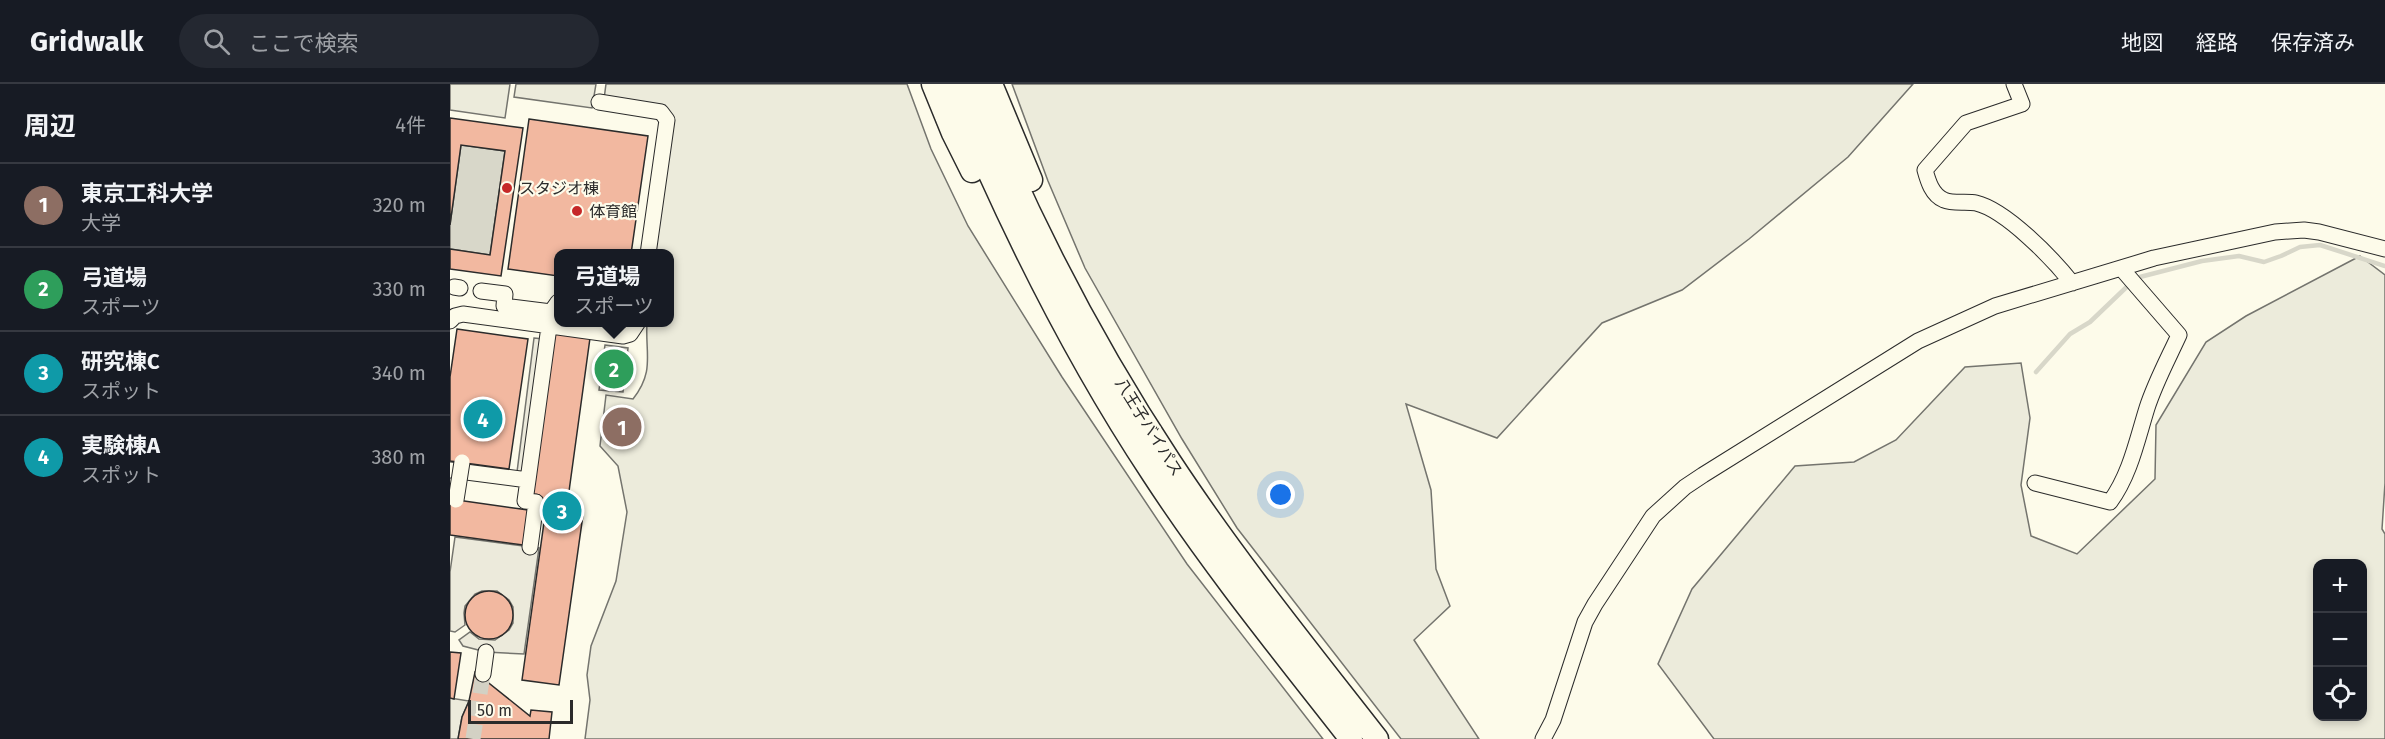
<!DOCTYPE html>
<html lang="ja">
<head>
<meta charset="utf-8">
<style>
	:root { --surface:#171b24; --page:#242831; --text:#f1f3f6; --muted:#9ea1a6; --line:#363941; --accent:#c62828 }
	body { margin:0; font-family:"Fira Sans","Noto Sans JP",sans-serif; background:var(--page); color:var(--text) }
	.controls { position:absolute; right:18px; bottom:18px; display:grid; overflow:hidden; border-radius:12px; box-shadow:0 3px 9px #0003 }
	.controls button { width:54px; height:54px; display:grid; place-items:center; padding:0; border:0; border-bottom:2px solid var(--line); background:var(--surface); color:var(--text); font:30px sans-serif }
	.scale { position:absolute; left:18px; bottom:15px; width:105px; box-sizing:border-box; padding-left:6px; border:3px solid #2b2b2b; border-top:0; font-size:16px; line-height:21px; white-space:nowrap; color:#2b2b2b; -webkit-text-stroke:4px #fdfbea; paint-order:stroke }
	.you { position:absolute; left:831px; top:411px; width:21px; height:21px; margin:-15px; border:4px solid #fff; border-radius:50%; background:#1a73e8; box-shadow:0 0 0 9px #1a73e833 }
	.badge { display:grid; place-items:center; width:39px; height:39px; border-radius:50%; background:var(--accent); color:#fff; font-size:20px; font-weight:700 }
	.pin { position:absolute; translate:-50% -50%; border:3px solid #fff; box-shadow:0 2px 6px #0006 }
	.popup { position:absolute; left:104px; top:165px; width:120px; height:78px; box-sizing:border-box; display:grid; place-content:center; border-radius:12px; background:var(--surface); filter:drop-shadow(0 2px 4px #0005); font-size:20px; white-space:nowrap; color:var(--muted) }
	.popup b { font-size:22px; color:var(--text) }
	.popup::after { content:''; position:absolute; left:50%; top:100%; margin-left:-12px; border:12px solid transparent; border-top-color:var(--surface) }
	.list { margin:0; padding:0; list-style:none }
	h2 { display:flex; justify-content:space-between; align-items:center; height:78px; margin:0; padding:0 24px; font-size:26px }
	h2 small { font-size:20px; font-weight:400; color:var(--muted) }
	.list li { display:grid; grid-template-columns:39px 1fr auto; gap:18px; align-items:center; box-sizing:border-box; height:84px; padding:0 24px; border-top:2px solid var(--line) }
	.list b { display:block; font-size:22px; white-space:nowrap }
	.list p { margin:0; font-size:20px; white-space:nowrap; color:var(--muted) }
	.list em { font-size:20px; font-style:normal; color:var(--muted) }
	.icon { flex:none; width:33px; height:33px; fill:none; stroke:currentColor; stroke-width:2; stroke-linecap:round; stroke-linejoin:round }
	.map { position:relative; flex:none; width:1935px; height:655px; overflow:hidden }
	header { display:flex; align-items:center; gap:36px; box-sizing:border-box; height:84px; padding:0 30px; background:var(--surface); border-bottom:2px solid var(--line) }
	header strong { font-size:28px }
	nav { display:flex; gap:33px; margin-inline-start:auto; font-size:21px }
	.search { width:420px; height:54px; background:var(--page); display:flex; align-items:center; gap:15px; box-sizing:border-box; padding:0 21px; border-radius:33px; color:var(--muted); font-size:22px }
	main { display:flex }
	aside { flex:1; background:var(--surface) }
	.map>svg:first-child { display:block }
	.green { fill:#ecebdb; stroke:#74746e; stroke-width:1.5; fill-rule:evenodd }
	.parking { fill:#eceadb; stroke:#74746e; stroke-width:1.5 }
	.water { fill:#d8d7c9; stroke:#74746e; stroke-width:1.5 }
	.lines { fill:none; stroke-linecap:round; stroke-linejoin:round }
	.stream { stroke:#d8d7c9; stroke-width:4.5 }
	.building { fill:#f2b8a0; stroke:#2b2b2b; stroke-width:1.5 }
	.minor-tunnel { stroke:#d3d1c4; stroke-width:15; stroke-dasharray:15 8; stroke-linecap:butt }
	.minor-casing { stroke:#2b2b2b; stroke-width:17 }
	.highway-casing { stroke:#2b2b2b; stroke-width:25 }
	.minor { stroke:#fdfbea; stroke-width:15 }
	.highway { stroke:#fdfbea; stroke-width:22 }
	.minor-bridge-casing { stroke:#2b2b2b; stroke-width:17; stroke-linecap:butt }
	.minor-bridge { stroke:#fdfbea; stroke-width:15 }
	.poi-dot { fill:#c62828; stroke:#fdfbea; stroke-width:2 }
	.labels { text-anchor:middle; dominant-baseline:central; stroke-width:4.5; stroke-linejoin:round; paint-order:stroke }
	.poi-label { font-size:16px; fill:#2b2b2b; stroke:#fdfbea; text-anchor:start }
	.street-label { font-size:16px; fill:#2b2b2b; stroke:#fdfbea }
</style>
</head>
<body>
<header>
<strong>Gridwalk</strong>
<div class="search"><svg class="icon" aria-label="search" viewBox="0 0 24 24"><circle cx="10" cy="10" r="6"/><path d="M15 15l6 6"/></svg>ここで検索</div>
<nav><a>地図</a><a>経路</a><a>保存済み</a></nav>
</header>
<main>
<aside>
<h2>周辺<small>4件</small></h2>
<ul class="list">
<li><span class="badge" style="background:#8d6e63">1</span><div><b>東京工科大学</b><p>大学</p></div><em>320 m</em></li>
<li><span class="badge" style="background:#2e9e5b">2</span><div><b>弓道場</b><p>スポーツ</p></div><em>330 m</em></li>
<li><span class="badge" style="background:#0f9aa8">3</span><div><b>研究棟C</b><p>スポット</p></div><em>340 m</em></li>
<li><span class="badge" style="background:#0f9aa8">4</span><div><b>実験棟A</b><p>スポット</p></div><em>380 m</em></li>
</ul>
</aside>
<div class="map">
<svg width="1935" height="655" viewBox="0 0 1935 655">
	<rect width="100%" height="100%" fill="#fdfbea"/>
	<!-- green -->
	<path class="green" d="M0 0H60L55 34 0 26Z
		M66 0H146L142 24 64 13Z
		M156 0H457L481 65 518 142 612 293 737 480 873 655H135L140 616 137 591 141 562 166 497 177 428 168 382 150 362 156 311 183 315C205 287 195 270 197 239L219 238V170L205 169 220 45 208 31 154 15Z
		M562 0H1463L1398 73 1299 155 1232 206 1152 239 1047 354 956 320 981 406 986 485 1000 522 964 556 1029 655H951L787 444 732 355 635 184 598 97Z
		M1910 172 1935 191V399L1932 445 1935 450V655H1264L1208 580 1242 505 1345 382 1404 378 1446 356 1515 283 1571 279 1580 334 1571 401 1581 452 1627 470 1705 395 1706 341 1756 258 1796 232ZM1868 480H1912V632H1868Z
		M155 261 178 264 173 308 149 306Z"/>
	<!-- parking -->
	<path class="parking" d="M84 254 93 255 76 389 67 388Z
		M5 453 89 464 74 570 36 568 13 562 9 556 20 548 29 555 45 556 59 546 63 539V523L59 516 47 507H32L25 510 15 522 14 529 15 541 5 548 0 547V488Z
		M0 614 19 617 12 633 8 655H0Z"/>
	<!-- water -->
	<path class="water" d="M11 61 55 67 40 171 0 165V141Z"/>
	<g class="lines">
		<!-- stream -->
		<path class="stream" d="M1586 288 1620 250 1640 238 1686 194 1752 177 1789 172 1814 178 1831 172 1850 163 1870 161 1935 182"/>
	</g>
	<!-- building -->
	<path class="building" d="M0 34 73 44 51 192 0 185V165L40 171 55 67 11 61 0 141Z
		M79 35 198 52 181 170H108V192L58 185Z
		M7 245 78 255 59 385 0 377V293Z
		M105 249 140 254 117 422 130 424 129 430 133 431 109 601 72 596 97 417 89 416V411L83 410Z
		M0 415 78 426 73 461 0 451Z
		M15 531a24 24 0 1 1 48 0a24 24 0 1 1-48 0Z
		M0 568 11 569 4 615 0 614Z
		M25 588 80 632 81 626 102 628 99 655H8L12 633 19 617Z"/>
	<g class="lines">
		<!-- minor-tunnel -->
		<path class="minor-tunnel" d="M23 655 33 590"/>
		<defs>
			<path id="minor" d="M1564 0 1572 20 1516 39 1475 86C1478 97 1482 111 1494 116 1503 120 1517 117 1526 119 1556 126 1603 175 1622 199
				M149 18 211 28 217 36 198 170
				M4 203 10 204
				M31 207 55 210 54 222 101 228
				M0 237 5 232 13 230 173 252 180 250 188 238
				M0 386 78 396 75 417 86 418 80 463
				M78 396 101 228 108 218
				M1585 399 1660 418C1680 391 1687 356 1697 324 1705 299 1718 275 1729 251L1671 184
				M33 590 36 568
				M1093 655 1103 636 1135 538 1145 520 1203 432 1235 403 1253 391 1468 257 1545 222 1704 174 1825 148 1854 146 1869 148 1935 165"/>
			<path id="highway" d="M483 0 503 49 522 87
				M501 0C557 135 622 268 703 390 763 482 833 568 901 655
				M523 0C576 132 642 260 720 378 784 475 856 564 927 655
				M541 0 581 96"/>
		</defs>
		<!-- minor casing -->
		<use href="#minor" class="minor-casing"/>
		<!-- highway casing -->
		<use href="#highway" class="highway-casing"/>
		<!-- minor -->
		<use href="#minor" class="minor"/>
		<!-- highway -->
		<use href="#highway" class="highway"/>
		<defs>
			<path id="minor-bridge" d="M6 416 12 378"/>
		</defs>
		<!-- minor-bridge casing -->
		<use href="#minor-bridge" class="minor-bridge-casing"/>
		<!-- minor-bridge -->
		<use href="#minor-bridge" class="minor-bridge"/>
	</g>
	<!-- markers -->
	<g class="poi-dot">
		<circle cx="57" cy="104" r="6"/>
		<circle cx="127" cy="127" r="6"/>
	</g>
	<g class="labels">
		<!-- poi labels -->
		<g class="poi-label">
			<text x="69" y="104">スタジオ棟</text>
			<text x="139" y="127">体育館</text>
		</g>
		<!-- street labels -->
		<g class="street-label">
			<text transform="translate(699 343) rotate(58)">八王子バイパス</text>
		</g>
	</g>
</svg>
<div class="controls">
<button>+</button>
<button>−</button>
<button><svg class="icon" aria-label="locate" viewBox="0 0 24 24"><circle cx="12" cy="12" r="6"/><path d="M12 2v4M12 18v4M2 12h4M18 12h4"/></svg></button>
</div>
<div class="scale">50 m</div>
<div class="you"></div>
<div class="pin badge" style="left:172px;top:343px;background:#8d6e63">1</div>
<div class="pin badge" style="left:164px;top:285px;background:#2e9e5b">2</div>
<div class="popup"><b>弓道場</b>スポーツ</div>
<div class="pin badge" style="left:112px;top:427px;background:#0f9aa8">3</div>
<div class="pin badge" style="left:33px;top:335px;background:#0f9aa8">4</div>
</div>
</main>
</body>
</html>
